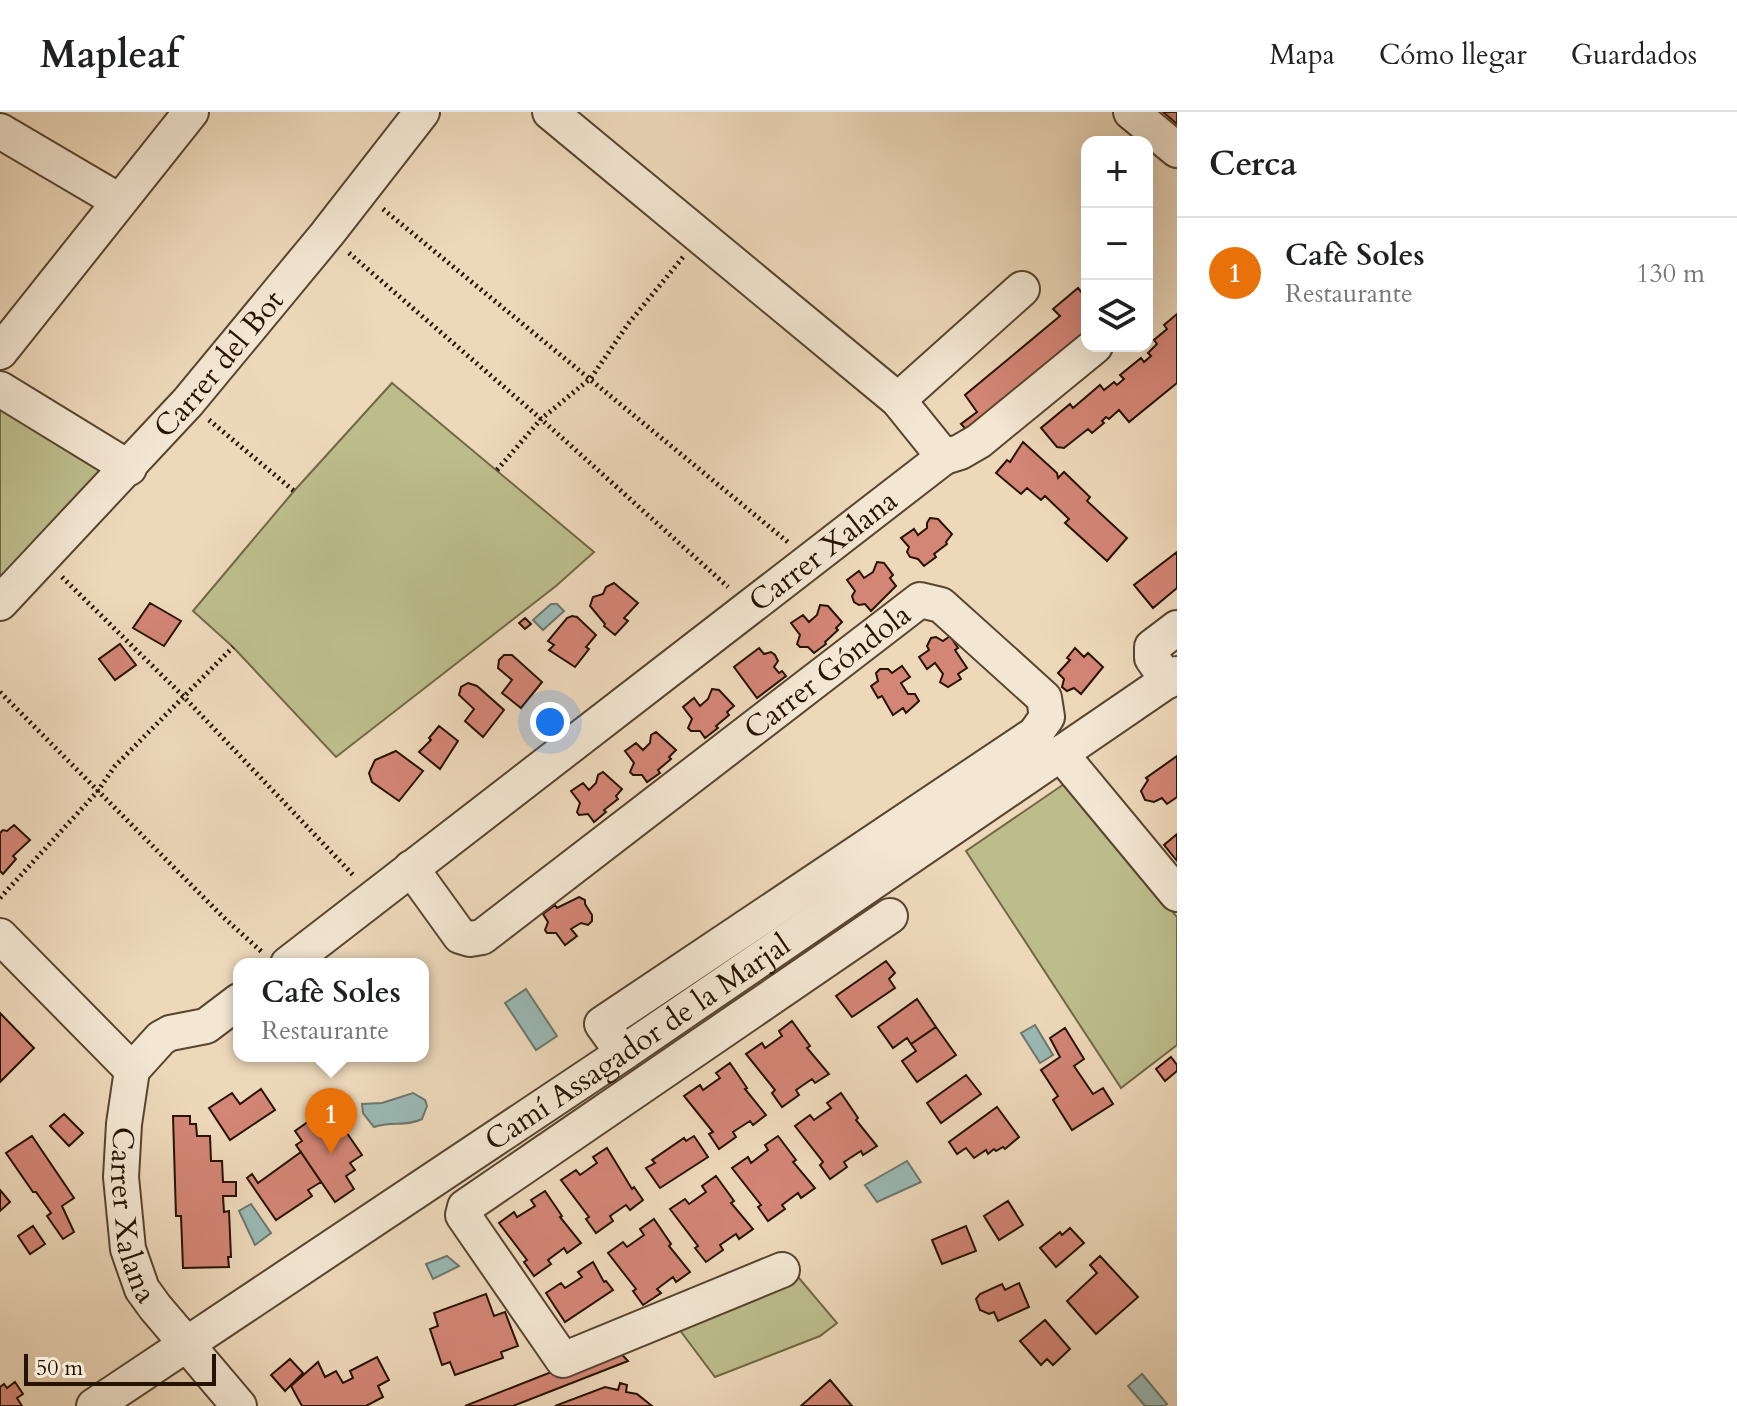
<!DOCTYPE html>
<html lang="es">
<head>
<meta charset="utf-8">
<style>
	:root { --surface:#fff; --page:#f6f6f6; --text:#202124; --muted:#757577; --line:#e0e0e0; --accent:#db2777 }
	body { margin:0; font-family:Cardo,serif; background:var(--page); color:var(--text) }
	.controls { position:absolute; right:24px; top:24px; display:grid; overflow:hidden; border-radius:16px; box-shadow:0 8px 32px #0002 }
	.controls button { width:72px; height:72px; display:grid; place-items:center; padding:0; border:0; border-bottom:2px solid var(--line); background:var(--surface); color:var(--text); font:40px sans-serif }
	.scale { position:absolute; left:24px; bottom:20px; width:192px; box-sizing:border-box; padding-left:8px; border:4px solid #271301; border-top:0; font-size:22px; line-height:28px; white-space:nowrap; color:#271301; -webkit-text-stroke:6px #f3e6d2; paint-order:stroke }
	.you { position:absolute; left:550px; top:610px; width:28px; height:28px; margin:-20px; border:6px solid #fff; border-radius:50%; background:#1a73e8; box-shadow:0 0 0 12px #1a73e833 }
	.badge { display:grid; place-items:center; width:52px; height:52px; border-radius:50%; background:var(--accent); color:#fff; font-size:26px; font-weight:700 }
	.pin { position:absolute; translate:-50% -66px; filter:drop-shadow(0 2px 4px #0008) }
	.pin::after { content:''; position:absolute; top:42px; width:28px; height:24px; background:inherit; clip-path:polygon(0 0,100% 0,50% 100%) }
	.popup { position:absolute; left:233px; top:846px; width:196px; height:104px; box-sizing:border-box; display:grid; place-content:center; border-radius:16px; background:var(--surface); filter:drop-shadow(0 2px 6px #0005); font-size:26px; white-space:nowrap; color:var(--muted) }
	.popup b { font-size:30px; color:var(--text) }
	.popup::after { content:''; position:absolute; left:50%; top:100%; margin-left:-16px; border:16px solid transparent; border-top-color:var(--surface) }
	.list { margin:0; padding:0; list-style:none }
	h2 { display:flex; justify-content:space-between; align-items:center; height:104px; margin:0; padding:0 32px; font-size:34px }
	h2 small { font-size:26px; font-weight:400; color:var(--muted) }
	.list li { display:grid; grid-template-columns:52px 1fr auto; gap:24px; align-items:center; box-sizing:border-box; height:112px; padding:0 32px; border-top:2px solid var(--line) }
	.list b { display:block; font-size:30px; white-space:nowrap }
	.list p { margin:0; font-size:26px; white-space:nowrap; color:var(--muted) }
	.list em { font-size:26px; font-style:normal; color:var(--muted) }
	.icon { flex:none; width:44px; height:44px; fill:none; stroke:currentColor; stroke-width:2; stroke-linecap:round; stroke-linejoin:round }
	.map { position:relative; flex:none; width:1177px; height:1294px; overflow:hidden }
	header { display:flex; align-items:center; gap:48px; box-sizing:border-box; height:112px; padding:0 40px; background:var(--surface); border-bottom:2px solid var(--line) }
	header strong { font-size:38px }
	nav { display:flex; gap:44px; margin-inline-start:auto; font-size:28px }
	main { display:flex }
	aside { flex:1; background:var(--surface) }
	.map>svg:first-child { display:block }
	.green { fill:#bdbd8c; stroke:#726846; stroke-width:2 }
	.water { fill:#9ab9b5; stroke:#6c776d; stroke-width:2 }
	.building { fill:#d38576; stroke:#271301; stroke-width:2 }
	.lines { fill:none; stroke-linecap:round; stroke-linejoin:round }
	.minor-casing { stroke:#58442f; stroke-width:38 }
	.path { stroke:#271301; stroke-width:5; stroke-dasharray:2 4; stroke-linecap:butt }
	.minor { stroke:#f3e6d2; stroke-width:34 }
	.labels { text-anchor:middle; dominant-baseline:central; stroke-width:6; stroke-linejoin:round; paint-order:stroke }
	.street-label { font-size:30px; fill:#271301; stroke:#f3e6d2 }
</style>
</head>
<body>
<header>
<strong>Mapleaf</strong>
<nav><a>Mapa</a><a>Cómo llegar</a><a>Guardados</a></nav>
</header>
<main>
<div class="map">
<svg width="1177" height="1294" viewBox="0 0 1177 1294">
	<rect width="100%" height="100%" fill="#edd8ba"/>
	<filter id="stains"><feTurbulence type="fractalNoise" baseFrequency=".0025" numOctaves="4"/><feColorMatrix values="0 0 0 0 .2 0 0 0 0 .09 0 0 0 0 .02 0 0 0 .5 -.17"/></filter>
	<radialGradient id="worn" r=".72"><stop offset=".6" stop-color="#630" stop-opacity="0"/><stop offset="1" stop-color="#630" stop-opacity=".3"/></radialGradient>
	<!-- green -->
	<path class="green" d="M392 271 594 440 556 474 336 645 233 535 193 499 294 379Z
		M0 293 105 357 0 466Z
		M1067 670 1177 805V933L1121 976 966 739Z
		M793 1159 837 1211 820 1224 715 1265 673 1209Z"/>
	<!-- water -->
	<path class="water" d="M551 492H557L564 499 543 518 533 508Z
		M526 877 557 924 536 938 505 891Z
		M1035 913 1053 943 1040 951 1021 921Z
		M413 981 425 988 427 994 422 1007C407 1015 391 1009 374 1015L363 1001 362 992 382 991Z
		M907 1049 921 1070 877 1090 865 1073Z
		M251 1092 271 1121 255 1133 239 1099Z
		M447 1144 459 1154 433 1167 426 1152Z
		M1142 1262 1167 1292 1165 1294H1145L1128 1274Z"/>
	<!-- building -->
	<path class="building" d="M1163 0H1177V12Z
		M1078 176 1087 187V229L971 323 961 312 977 300 965 283 1060 204 1053 197Z
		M1177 202V271L1129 310 1119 298 1109 307 1106 305 1102 309 1104 311 1092 321 1088 317 1064 336 1057 335 1041 316 1070 292 1073 296 1100 273 1104 278 1114 270 1117 273 1124 267 1120 263 1141 246 1144 250 1151 244 1148 241 1157 232 1154 228 1167 217 1164 213Z
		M1023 330 1057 361 1058 366 1064 360 1090 385 1087 389 1127 426 1107 449 1065 411 1069 407 1045 384 1041 388 1027 376 1021 382 996 361 1007 348 1010 350Z
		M930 406 938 407 952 422 946 430 947 432 934 442 936 445 924 454 918 447 910 445 907 440 909 435 901 426 914 417 918 423 927 416V411Z
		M1177 440V476L1153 496 1134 473Z
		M877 450 884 451 893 463 890 466 896 474 871 499 865 492 859 493 854 490 852 484 855 479 847 468 859 459 864 466 873 460Z
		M614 471 638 491 624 506 628 509 615 523 604 514 605 512 590 494 593 485 603 482 606 475Z
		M150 491 181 509 164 534 133 516Z
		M820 493 828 494 842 510 836 516 838 518 825 530 826 532 814 541 808 535H800L797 532 800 523 791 511 803 503 809 510 817 503Z
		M572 504 577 505 596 523 586 535 589 537 575 555 549 538 554 533 548 529 567 506Z
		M525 506 531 512 525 517 519 511Z
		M950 524 958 536 955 538 967 556 958 562 961 567 948 575 940 570 943 562 935 551 927 557 919 545 929 538 927 534 931 526 936 525 943 529Z
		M120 532 136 553 115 568 99 547Z
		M759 536 764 542 771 540 775 543 778 549 774 555 779 561 782 559 786 564 757 586 734 555Z
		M1075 536 1084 545 1088 541 1103 555 1081 582 1074 576 1067 579 1062 575 1064 567 1058 561 1070 548 1067 546Z
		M504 543H512L542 570 521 596 502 581 512 568 498 556 499 548Z
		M902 554 910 565 901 571 908 582H915L919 589 906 601 903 596 893 603 882 584 878 586 871 574 878 569 876 561 880 557H888L892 561Z
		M468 571 477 574 504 598 483 625 465 609 474 597 459 583 461 575Z
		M712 577 719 578 734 594 727 600 729 603 716 614 718 616 705 626 700 619H691L688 616 692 607 683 595 694 586 700 594 708 587Z
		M439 614 458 629 440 657 419 640 431 628 429 626Z
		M656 620 676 638 669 645 671 647 658 658 660 661 647 670 642 663H633L630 660 634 651 625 639 636 631 643 638 650 631 651 623Z
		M396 639 423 659 399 689 372 670 369 661 375 648Z
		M1177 644V685L1167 692 1162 686 1154 690 1145 688 1141 679 1148 668 1146 666Z
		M603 660 622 677 616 684 618 687 604 698 606 700 594 710 588 702 579 703 577 700 580 691 571 679 583 671 589 678 596 671 598 663Z
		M14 713 30 728 13 744 16 747 3 762 0 759V721L3 718 7 719Z
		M1177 722V749L1164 733Z
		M579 785 585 788V792L592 803V809L588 813 581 811 571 817 577 824 565 833 556 821H547L545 818 548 810 543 802 555 793 557 796Z
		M886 849 895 861 889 867 895 876 852 905 836 884Z
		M917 887 936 915 911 932 907 926 893 936 878 915Z
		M0 901 34 936 0 970Z
		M792 909 810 934 807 936 829 962 815 971 812 967 796 978 799 983 782 995 772 981 775 978 746 942 762 931 765 936 782 924 779 919Z
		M936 915 956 943 917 970 902 949 916 939 911 932Z
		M1065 916 1084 947 1074 954 1093 982 1103 976 1113 992 1072 1018 1053 988 1058 984 1041 958 1060 945 1050 926Z
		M1171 945 1177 953V959L1165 969 1156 957Z
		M730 951 747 976 745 977 766 1003 753 1013 750 1009 733 1020 736 1025 719 1037 709 1022 713 1020 684 984 700 973 703 978 720 966 716 961Z
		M966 963 981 982 941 1011 927 991Z
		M261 977 275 998 230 1028 209 996 232 981 240 992Z
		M841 981 858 1006 856 1008 877 1034 863 1043 861 1039 844 1050 847 1055 830 1067 820 1053 823 1050 795 1014 810 1003 814 1008 831 996 827 991Z
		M329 995 362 1043 350 1051 355 1058 346 1064 354 1077 335 1090 296 1033 302 1029 295 1019Z
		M997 995 1019 1025 1005 1037 1003 1035 996 1039 994 1037 988 1042 986 1038 974 1046 966 1036 957 1042 949 1030Z
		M64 1002 83 1021 69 1034 50 1014Z
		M173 1004H190V1012H196L197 1024H210L211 1049H222L223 1070H236V1084H223L224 1100 229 1099 231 1145H228L229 1155 183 1156 181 1104H176Z
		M32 1024 74 1086 62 1094 74 1120 63 1127 47 1104 51 1101 36 1080H33L6 1041Z
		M694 1024 708 1045 660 1076 646 1056 655 1051 652 1048 684 1026 686 1029Z
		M778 1024 796 1048 793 1050 815 1076 801 1086 798 1081 782 1093 785 1097 768 1109 758 1095 761 1093 732 1056 748 1045 751 1051 768 1038 765 1033Z
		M607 1036 632 1077 634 1075 643 1088 630 1098 626 1093 610 1104 613 1109 596 1121 586 1107 589 1105 561 1068 576 1058 580 1063 597 1051 593 1045Z
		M301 1040 321 1070 308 1078 312 1084 276 1108 247 1066 252 1062 258 1071Z
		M716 1064 734 1089 731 1091 753 1117 739 1127 736 1122 720 1133 723 1138 706 1150 695 1136 698 1134 670 1097 685 1087 689 1092 706 1080 702 1074Z
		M0 1078 10 1090 0 1099Z
		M545 1079 562 1104 560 1105 581 1131 567 1141 564 1136 548 1148 551 1152 534 1164 524 1150 527 1148 499 1111 514 1100 517 1105 535 1094 531 1088Z
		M1008 1089 1023 1113 999 1128 984 1104Z
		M654 1107 671 1132 669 1134 690 1160 676 1170 673 1165 657 1177 661 1181 643 1193 633 1179 636 1177 608 1141 623 1130 627 1135 644 1123 640 1117Z
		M33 1114 45 1132 30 1142 18 1124Z
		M966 1114 976 1139 942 1152 932 1128Z
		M1070 1116 1084 1131 1056 1155 1040 1136 1060 1120 1062 1123Z
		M1100 1144 1138 1185 1096 1222 1067 1189 1097 1161 1090 1153Z
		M593 1150 604 1170 606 1169 613 1178 565 1210 546 1181 561 1171 565 1176 582 1165 578 1160Z
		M1019 1171 1029 1195 998 1209 994 1200 989 1202 980 1198 976 1187 980 1182 1002 1172 1005 1178Z
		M486 1182 494 1204 505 1200 518 1234 501 1240 503 1246 455 1263 450 1250 442 1253 430 1217 438 1214 434 1201Z
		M1045 1208 1070 1237 1053 1253 1047 1247 1041 1253 1020 1229Z
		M615 1235 628 1249 513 1294H465Z
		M377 1245 389 1268 378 1274 383 1285 366 1294H302L291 1274 318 1250 325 1265 336 1259 343 1271 353 1266 350 1259Z
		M290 1247 303 1261 285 1279 271 1263Z
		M830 1268 852 1294H801Z
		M15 1270 23 1282 17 1286 22 1294H0V1275L4 1272 7 1276Z
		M620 1271 627 1273 626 1280 637 1282 652 1294H555L605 1275 618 1278Z"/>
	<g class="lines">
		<defs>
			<g id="minor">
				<path d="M1131 0 1177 38"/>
				<path d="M0 19 119 89"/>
				<path d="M0 240 191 0"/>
				<path d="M0 277 129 356"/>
				<path d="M898 288 1022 177"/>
				<path d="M944 345 960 340 979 329 1095 234"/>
				<path id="s1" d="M0 491 188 290 327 122 422 0"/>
				<path d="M1168 569 1152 546V535L1177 516"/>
				<path d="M1060 641 1177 782"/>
				<path id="s2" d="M411 756 460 824 470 827 482 825 920 488 941 493 1044 586 1047 605 1035 622 602 912 623 941"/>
				<path d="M0 824 132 958"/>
				<path id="s3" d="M288 852 944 345 898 288 550 0"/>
				<path id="s4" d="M239 889 206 914 170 921 161 926 132 958 124 1012 121 1065 128 1137 142 1177 155 1195 239 1294"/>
				<path d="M782 1158 563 1248 463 1103 465 1095 890 804"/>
				<path id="s5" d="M94 1294 623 941 1177 562"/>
			</g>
		</defs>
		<!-- minor casing -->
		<use href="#minor" class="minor-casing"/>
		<!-- path -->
		<path class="path" d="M383 97 789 431
			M349 141 541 307 728 475
			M209 308 294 379
			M497 358 541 307 591 266 628 212 684 144
			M62 465 183 584 354 764
			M0 580 222 804 263 841
			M0 786 97 680 115 654 233 535"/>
		<!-- minor -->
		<use href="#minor" class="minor"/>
	</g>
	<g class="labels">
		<!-- street labels -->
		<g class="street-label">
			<text stroke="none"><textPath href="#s1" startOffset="324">Carrer del Bot</textPath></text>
			<text stroke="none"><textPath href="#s3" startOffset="676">Carrer Xalana</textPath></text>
			<text stroke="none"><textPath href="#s2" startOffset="542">Carrer Góndola</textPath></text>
			<text stroke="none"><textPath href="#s5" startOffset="654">Camí Assagador de la Marjal</textPath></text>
			<text stroke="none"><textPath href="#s4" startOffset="278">Carrer Xalana</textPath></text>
		</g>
	</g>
	<rect width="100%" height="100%" filter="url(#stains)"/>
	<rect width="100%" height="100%" fill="url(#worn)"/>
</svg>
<div class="controls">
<button>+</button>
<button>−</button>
<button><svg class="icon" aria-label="layers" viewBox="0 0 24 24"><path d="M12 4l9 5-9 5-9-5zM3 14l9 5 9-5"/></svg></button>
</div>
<div class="scale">50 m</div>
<div class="you"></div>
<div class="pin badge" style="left:331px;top:1042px;background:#e8710a">1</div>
<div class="popup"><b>Cafè Soles</b>Restaurante</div>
</div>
<aside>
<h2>Cerca<small></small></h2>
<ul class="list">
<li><span class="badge" style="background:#e8710a">1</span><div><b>Cafè Soles</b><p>Restaurante</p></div><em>130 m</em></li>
</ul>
</aside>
</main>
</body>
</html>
